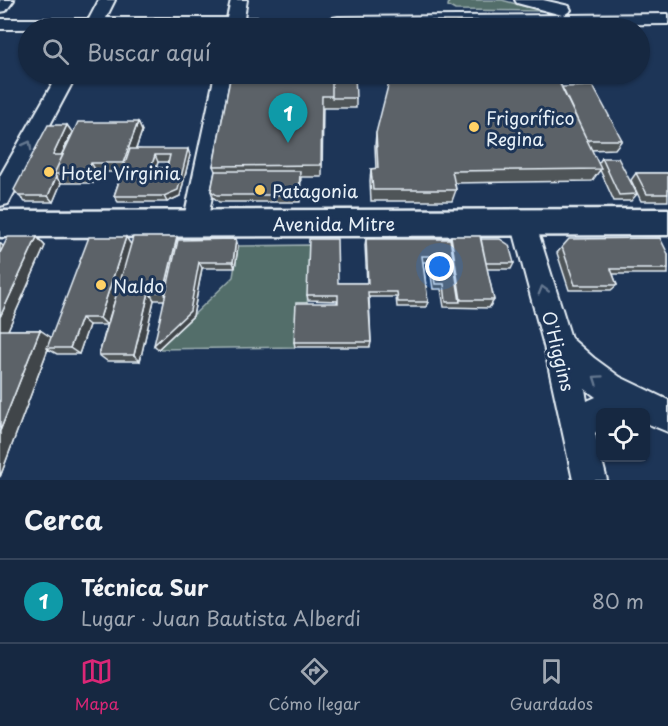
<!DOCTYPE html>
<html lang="es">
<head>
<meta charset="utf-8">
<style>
	:root { --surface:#162841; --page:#23344c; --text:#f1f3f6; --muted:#9ea6b1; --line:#35445a; --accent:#db2777 }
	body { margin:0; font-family:"Playpen Sans",sans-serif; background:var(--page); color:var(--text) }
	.controls { position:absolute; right:18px; bottom:18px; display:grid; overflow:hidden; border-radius:9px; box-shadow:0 2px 4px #0004 }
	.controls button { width:54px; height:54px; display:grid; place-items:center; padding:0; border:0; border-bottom:2px solid var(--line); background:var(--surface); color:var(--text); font:30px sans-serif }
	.you { position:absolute; left:440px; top:267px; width:21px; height:21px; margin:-15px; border:4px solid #fff; border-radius:50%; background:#1a73e8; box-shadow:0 0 0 9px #1a73e833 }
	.badge { display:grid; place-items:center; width:39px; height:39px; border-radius:50%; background:var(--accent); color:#fff; font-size:20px; font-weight:700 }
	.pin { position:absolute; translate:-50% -50px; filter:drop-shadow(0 2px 3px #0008) }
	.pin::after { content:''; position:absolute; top:32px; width:21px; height:18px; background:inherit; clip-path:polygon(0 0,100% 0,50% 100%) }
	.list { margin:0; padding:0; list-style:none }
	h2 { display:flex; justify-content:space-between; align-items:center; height:78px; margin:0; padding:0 24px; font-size:26px }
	h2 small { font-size:20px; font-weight:400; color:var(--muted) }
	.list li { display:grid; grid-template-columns:39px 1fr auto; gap:18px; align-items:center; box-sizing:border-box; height:84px; padding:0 24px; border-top:2px solid var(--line) }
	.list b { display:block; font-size:22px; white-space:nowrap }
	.list p { margin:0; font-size:20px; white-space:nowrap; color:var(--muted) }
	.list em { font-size:20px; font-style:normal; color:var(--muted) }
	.icon { flex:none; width:33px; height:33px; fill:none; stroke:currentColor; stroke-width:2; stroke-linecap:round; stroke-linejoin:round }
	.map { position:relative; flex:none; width:668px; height:480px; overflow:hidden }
	.search { position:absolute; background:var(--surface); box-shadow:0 2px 4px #0004; left:18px; right:18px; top:18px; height:66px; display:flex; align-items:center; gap:15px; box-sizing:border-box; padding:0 21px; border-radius:33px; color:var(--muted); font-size:22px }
	.sheet { height:162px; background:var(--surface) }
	nav { display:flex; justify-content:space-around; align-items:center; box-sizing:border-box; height:84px; border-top:2px solid var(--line); background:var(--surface); font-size:16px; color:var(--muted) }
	nav a { display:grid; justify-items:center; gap:3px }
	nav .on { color:var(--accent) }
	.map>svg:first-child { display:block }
	.green { fill:#536e6b; stroke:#9eb0b2; stroke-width:1.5 }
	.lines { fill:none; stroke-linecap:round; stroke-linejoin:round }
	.minor-casing { stroke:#e8f1f8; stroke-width:4 }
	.major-casing { stroke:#e8f1f8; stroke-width:5 }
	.minor { fill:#1d3557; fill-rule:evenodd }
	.major { fill:#1d3557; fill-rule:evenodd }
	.wall { fill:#4f5459; stroke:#e8f1f8; stroke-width:1.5; fill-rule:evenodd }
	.shaded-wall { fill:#404549; stroke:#e8f1f8; stroke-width:1.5 }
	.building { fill:#5c6268; stroke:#e8f1f8; stroke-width:1.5; fill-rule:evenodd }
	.oneway { stroke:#64778f }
	.poi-dot { fill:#ffd166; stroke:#1d3557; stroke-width:2 }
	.labels { text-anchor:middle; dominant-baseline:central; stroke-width:6; stroke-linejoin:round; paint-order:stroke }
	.poi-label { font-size:18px; fill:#e8f1f8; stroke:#1d3557; text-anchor:start }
	.street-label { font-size:18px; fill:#e8f1f8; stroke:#1d3557 }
</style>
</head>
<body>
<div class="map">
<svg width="668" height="480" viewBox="0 0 668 480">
	<rect width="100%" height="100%" fill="#1d3557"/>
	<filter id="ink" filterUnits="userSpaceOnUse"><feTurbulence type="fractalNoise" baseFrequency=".0167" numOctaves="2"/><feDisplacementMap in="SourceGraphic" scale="12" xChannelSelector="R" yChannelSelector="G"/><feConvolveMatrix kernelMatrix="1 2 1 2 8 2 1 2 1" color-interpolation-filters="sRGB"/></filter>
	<g filter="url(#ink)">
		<!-- green -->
		<path class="green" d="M449 0H502L527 7 530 5 545 11 455 10 448 6Z
			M310 245 307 308H297L295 347 158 349 233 277 238 246Z"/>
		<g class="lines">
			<defs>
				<path id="minor" d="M0 0H14L6 11 0 12Z
					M99 0H115L106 18H227L231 0H247L244 18H302L308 19 311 23 308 27 302 28 0 29V19H89Z
					M515 0H543L569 6 571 10 564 15 668 14V24L338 27 332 26 329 22 332 18 338 17 562 15 517 3Z
					M58 74H77L8 204 0 206V176Z
					M215 74H235L207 223 204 230 195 233 186 230 183 223Z
					M523 212 532 215 535 222 571 338 594 358 620 377 668 400V432L646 423V412H600V429L595 433 607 480H573L544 346 511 222 514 215ZM585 389 596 397 587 401Z"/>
				<path id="major" d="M668 209V235L0 237V211Z"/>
			</defs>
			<!-- minor casing -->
			<use href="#minor" class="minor-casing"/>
			<!-- major casing -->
			<use href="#major" class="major-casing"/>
			<!-- minor -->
			<use href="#minor" class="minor"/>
			<!-- major -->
			<use href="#major" class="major"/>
		</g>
		<!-- wall -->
		<path class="wall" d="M231 74 356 98V108H323L322 177H301L300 202H219L213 197 211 191 215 171 213 166Z
			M425 74H555L562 87 622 140 615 149 591 150 598 164 602 158 637 194 631 201H614L600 170 592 181 455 183 456 190 452 201H371L370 181 371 169H376L375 146 376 133 426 77Z
			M138 122 142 131 136 149 190 155 180 196 167 202H118L114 196 122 172H97L93 183H61L53 202H25L19 196 67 125 72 132 61 155ZM158 162H168L167 168H156Z
			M636 173H668V201H641L631 180Z
			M451 236 481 239 514 263 511 269H487L494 300 489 308 444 307 441 289H433L429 262H423L428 302 426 307H397L396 297H369L371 342 370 347H295L294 342 337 303 338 301 308 300 307 295 338 283H367L365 245 366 239H450Z
			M37 237 45 246 8 330H40L51 338 126 237 131 245 178 240 238 246 235 268H202L193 316 158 349 164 300H154L140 361H107L99 355 107 325H89L79 354H57L48 349 0 477V243L3 246Z
			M562 247 668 254V274H613L617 285 611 290H569L557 253Z"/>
		<!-- shaded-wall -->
		<path class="shaded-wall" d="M138 122 142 131 128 172 123 163Z
			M67 125 72 132 58 162 53 155Z
			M188 149 190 155 180 196 167 202 164 196Z
			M155 155 158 162 154 175 151 168Z
			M91 163 97 172 93 183 87 174Z
			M56 177 61 183 53 202 48 196Z
			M37 237 45 246 0 348V317Z
			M126 237 132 246 107 325 100 318Z
			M177 237 181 246 169 300 164 292Z
			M236 239 238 246 235 268 233 262Z
			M199 262 202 268 193 316 158 349 154 345Z
			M149 292 154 300 140 361 134 355Z
			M81 318 89 325 79 354 70 348Z
			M40 330 52 338 0 477V431Z"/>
		<!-- building -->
		<path class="building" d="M268 19H331V28H266Z
			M371 21 372 28H331V22Z
			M418 21H559L563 28H420Z
			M244 25H267L266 28H243Z
			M231 74H332V96H322L321 165 213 166Z
			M332 74H355L356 98H332Z
			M431 74H555L601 169 452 171 456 190H373L371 169 378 168 376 133 390 78 431 77Z
			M593 86 622 140H587L562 87Z
			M78 122H138L123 163H91L87 174H54Z
			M48 125H67L53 155H63L54 174 56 177 48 196H19L14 190Z
			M130 149H188L178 190 164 196H114ZM155 155H170L167 168H151Z
			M602 158H618L637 194 619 195Z
			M215 171H300L299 195H217L211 191Z
			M636 173H668V194H647Z
			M451 236H480L494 300H461Z
			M8 237H37L0 317V253Z
			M89 237H126L100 318H81L70 348H47Z
			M133 237H177L164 292H149L134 355H99Z
			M660 238 668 254V269H611L617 285H575L562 247 569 239Z
			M236 239 233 262H199L190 311 154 345 178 240Z
			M309 239H337L338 283H368L366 239H450L460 302H446L444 284H435L431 256H422L428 302H398L397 292H368L371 342H294L296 303H338V295H307Z
			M481 239H500L509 245 514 263H486Z
			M0 330H40L0 431Z"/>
		<!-- one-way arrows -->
		<defs><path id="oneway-chevron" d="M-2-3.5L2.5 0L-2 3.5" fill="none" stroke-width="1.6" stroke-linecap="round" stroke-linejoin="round" transform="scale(1.5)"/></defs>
		<g class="oneway">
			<use href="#oneway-chevron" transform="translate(28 145) rotate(-61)"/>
			<use href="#oneway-chevron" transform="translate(543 290) rotate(-106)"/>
			<use href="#oneway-chevron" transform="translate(597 379) rotate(-145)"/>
		</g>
	</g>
	<!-- markers -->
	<g class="poi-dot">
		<circle cx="474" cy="127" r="6"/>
		<circle cx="49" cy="172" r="6"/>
		<circle cx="260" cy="190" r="6"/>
		<circle cx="101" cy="285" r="6"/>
	</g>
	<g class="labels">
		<!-- poi labels -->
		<g class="poi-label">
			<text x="486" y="117">Frigorífico<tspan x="486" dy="21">Regina</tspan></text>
			<text x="61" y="172">Hotel Virginia</text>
			<text x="272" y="190">Patagonia</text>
			<text x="113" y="285">Naldo</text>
		</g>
		<!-- street labels -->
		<g class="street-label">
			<text x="334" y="223">Avenida Mitre</text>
			<text transform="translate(559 351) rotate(76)">O'Higgins</text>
		</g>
	</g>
</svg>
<div class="controls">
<button><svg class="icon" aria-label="locate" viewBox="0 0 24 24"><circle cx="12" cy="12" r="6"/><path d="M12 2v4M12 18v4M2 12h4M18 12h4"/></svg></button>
</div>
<div class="you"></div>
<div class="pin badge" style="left:288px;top:143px;background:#0f9aa8">1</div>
<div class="search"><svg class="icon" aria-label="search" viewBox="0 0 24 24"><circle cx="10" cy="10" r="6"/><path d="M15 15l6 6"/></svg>Buscar aquí</div>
</div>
<section class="sheet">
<h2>Cerca<small></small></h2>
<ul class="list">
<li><span class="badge" style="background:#0f9aa8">1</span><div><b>Técnica Sur</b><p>Lugar · Juan Bautista Alberdi</p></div><em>80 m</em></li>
</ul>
</section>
<nav>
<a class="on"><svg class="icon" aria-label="map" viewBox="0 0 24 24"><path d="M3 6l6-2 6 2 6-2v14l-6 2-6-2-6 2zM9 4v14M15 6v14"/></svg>Mapa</a>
<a><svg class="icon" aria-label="directions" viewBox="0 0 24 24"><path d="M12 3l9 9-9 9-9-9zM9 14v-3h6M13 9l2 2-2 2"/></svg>Cómo llegar</a>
<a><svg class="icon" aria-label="saved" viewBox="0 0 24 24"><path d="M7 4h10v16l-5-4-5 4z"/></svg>Guardados</a>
</nav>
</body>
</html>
